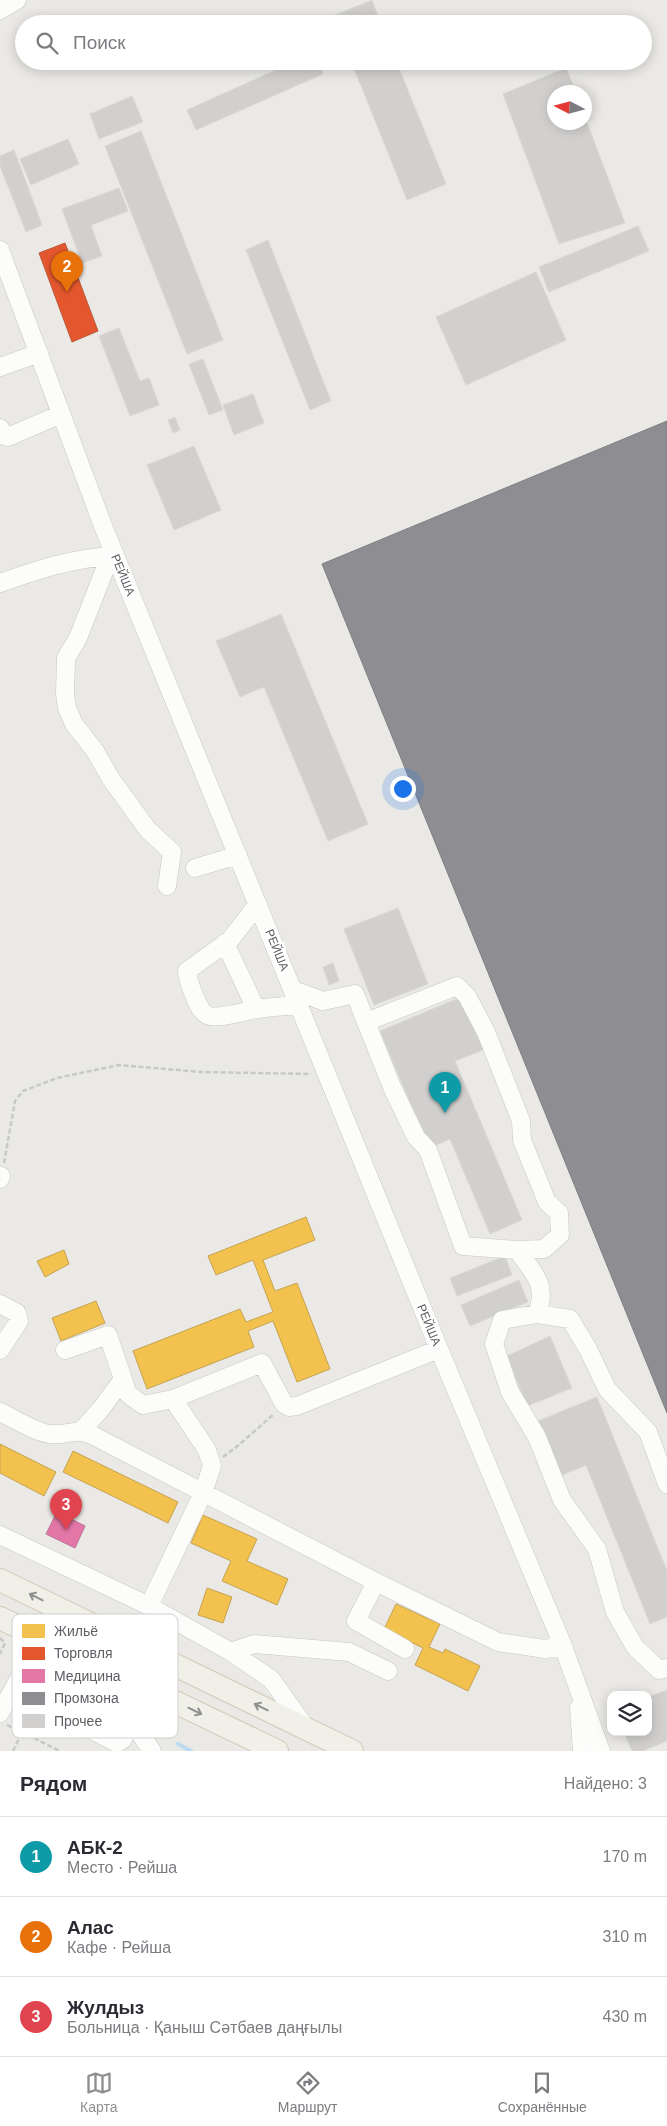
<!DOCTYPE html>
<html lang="ru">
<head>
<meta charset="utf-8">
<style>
	:root { --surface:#fff; --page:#f2f2f3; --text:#2b2b33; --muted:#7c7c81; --line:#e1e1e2; --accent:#8d8f90 }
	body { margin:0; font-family:Helvetica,sans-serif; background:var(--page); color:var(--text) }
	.controls { position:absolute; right:15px; bottom:15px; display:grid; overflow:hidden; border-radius:10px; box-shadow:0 2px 12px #0003 }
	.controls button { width:45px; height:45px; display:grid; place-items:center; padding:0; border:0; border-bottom:1px solid var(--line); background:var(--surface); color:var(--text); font:25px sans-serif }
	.compass { position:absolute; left:547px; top:85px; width:45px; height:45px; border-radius:50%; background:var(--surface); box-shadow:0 2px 12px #0003; rotate:276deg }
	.you { position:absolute; left:402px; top:788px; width:18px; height:18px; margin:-12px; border:4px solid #fff; border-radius:50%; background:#1a73e8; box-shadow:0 0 0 8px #1a73e833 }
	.badge { display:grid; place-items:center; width:32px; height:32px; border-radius:50%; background:var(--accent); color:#fff; font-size:16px; font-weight:700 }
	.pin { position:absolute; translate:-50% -41px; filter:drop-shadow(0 1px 2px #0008) }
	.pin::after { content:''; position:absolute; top:26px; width:18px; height:15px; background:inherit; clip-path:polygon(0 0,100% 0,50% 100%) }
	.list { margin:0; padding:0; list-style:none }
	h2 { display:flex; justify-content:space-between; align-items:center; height:65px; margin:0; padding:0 20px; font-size:21px }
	h2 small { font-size:16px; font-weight:400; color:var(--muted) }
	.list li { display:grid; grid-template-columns:32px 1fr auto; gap:15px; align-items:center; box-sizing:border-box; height:80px; padding:0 20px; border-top:1px solid var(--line) }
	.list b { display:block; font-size:19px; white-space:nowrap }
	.list p { margin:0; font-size:16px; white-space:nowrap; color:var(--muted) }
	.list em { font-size:16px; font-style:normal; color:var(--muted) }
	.icon { flex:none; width:28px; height:28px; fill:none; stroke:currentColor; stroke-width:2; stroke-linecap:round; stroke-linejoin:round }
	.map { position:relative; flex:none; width:667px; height:1751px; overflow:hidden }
	.search { position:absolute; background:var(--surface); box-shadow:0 2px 12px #0003; left:15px; right:15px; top:15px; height:55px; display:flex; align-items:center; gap:12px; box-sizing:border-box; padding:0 18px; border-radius:28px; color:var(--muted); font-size:19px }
	.sheet { height:305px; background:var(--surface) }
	nav { display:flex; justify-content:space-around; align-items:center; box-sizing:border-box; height:70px; border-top:1px solid var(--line); background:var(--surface); font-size:14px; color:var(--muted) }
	nav a { display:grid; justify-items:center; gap:2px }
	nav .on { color:var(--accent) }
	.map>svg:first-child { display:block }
	.homes { fill:#f2c14e; stroke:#c5a354 }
	.shops { fill:#e4572e; stroke:#bb593e }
	.health { fill:#e377a8; stroke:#ba7093 }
	.industry { fill:#8d8d92; stroke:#7e7f84 }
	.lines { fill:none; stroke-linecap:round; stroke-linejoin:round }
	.stream { stroke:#bcdaf1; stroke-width:4 }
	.building { fill:#d1d0ce; stroke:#d9d8d4 }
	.minor-casing { stroke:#c7c7c7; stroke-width:19 }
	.major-casing { stroke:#d0c9b6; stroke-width:24 }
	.path { stroke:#c5cac7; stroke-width:2.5; stroke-dasharray:5 2.5; stroke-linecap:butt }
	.minor { stroke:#fcfcfb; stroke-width:18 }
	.major { stroke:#f1f0e8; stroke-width:22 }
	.oneway { stroke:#909191 }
	.labels { text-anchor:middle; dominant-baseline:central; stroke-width:5; stroke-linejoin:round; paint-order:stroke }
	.street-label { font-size:12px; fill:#5b5e62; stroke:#fff }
	.key { fill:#fff; stroke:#cecfd0; stroke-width:1 }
	.key-label { font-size:14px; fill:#5b5e62 }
</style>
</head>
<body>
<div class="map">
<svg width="667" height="1751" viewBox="0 0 667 1751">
	<rect width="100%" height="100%" fill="#eae9e5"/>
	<!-- homes -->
	<path class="homes" d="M306 1217 315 1240 263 1260 275 1291 297 1283 330 1369 297 1382 273 1321 248 1331 254 1347 147 1389 133 1351 240 1309 246 1322 273 1312 253 1260 216 1275 208 1256Z
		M64 1250 69 1264 45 1277 37 1261Z
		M96 1301 105 1323 61 1341 52 1318Z
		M0 1444 56 1472 44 1496 0 1473Z
		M73 1451 178 1502 168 1523 63 1472Z
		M203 1515 257 1539 247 1561 288 1579 277 1605 222 1581 231 1561 191 1543Z
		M207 1588 232 1597 223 1623 198 1615Z
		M396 1604 440 1624 429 1647 443 1653 445 1649 480 1666 468 1691 415 1665 423 1648 384 1629Z"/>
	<!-- shops -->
	<path class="shops" d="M65 243 98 331 72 342 39 253Z"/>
	<!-- health -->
	<path class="health" d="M57 1512 85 1526 75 1548 46 1534Z"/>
	<!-- industry -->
	<path class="industry" d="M667 421V1413L322 564Z"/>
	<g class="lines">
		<!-- stream -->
		<path class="stream" d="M65 1689 107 1707
			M178 1744 191 1751"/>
	</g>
	<!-- building -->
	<path class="building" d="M372 0 381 24H336L333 16Z
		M296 61H318L323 74 196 130 187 110Z
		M351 61H396L446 184 407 200Z
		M566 68 576 92H554V122H584V115L625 223 559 244 503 94Z
		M132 96 143 122 99 139 90 114Z
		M141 131 223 340 187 354 105 146Z
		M68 139 79 164 31 185 20 159Z
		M14 150 42 225 26 232 0 166V156Z
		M119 188 128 211 91 225 102 256 82 263 62 209Z
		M638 226 649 251 549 292 539 267Z
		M268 240 331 401 310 410 246 250Z
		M536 272 566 340 466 385 436 317Z
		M119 328 140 381 149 378 159 405 130 416 99 336Z
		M203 359 223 410 209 415 189 364Z
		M253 394 264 423 234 435 223 405Z
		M175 417 180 430 173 433 168 420Z
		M194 446 221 510 174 530 147 465Z
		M281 614 368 824 328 841 264 687 240 697 216 641Z
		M398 908 428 984 374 1005 344 929Z
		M333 963 339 981 329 985 323 967Z
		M461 997 483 1050 455 1061 522 1220 490 1234 450 1139 429 1148 380 1031Z
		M505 1256 512 1275 457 1296 450 1278Z
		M519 1280 528 1302 470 1326 461 1305Z
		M550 1336 572 1388 527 1406 507 1356Z
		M597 1397 667 1571V1617L650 1624 586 1465 560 1476 538 1421Z
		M667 1690V1741L643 1751H632L624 1732H648V1697Z"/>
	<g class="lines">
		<defs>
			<path id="minor" d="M0 10 17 0
				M0 250 103 526 439 1349 563 1646 601 1751
				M0 367 39 353
				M0 428 4 436 8 437 61 414
				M115 556 105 569 78 638 66 658 65 694 67 708 74 724 95 751 111 779 148 830 172 852 167 886
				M0 583C40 569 72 558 115 556
				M195 868 238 855
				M258 904 230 940 187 971C188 981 198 1011 207 1015 217 1020 245 1011 257 1009 271 1007 285 1006 299 1005
				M225 943 256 1009
				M293 990 323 1001 355 994 366 1022 457 986 467 996 486 1032 521 1121 522 1140 547 1202 559 1213 560 1235 544 1249 517 1250
				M366 1022 392 1087 416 1137 428 1150 463 1246 517 1250C534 1274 548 1284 537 1314
				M0 1179 1 1176
				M0 1304 17 1313 19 1321 0 1350
				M65 1350 108 1335 123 1379 100 1410 82 1430
				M123 1379 128 1394 143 1405 173 1399 262 1363 284 1404 289 1407 297 1406 439 1349
				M0 1412C13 1418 37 1433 50 1434 68 1436 76 1427 92 1435L376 1582 498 1642 545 1649 563 1646
				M667 1484 648 1432 607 1389 588 1349 570 1319 537 1314 502 1320 494 1344 510 1392 537 1437 562 1500 597 1549 615 1612 635 1647 659 1670 667 1668
				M0 1535 149 1606 231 1652 271 1679 306 1728
				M376 1582 356 1621 405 1649
				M149 1606 203 1493 212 1466 207 1450 173 1399
				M231 1652 254 1644 349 1652 388 1671
				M118 1674 130 1719 152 1751
				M48 1707 117 1743 123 1739 130 1719
				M579 1708 582 1751
				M0 1713 58 1608"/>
			<path id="major" d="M0 1580 352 1751
				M0 1618 277 1751"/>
		</defs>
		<!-- minor casing -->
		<use href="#minor" class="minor-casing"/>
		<!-- major casing -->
		<use href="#major" class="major-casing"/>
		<!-- path -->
		<path class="path" d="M4 1163 15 1101 23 1091 57 1078 119 1065 201 1072 311 1074
			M223 1457 240 1444 274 1414
			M0 1638 5 1643 0 1654
			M41 1694 55 1662
			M7 1725 60 1751
			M13 1751 33 1710"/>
		<!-- minor -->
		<use href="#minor" class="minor"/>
		<!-- major -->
		<use href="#major" class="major"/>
	</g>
	<!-- one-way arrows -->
	<defs><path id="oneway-shaft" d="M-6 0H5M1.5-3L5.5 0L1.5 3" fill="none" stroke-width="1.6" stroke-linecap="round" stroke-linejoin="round" transform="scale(1.25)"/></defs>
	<g class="oneway">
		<use href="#oneway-shaft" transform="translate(36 1597) rotate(-154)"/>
		<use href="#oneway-shaft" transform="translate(261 1707) rotate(-154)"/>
		<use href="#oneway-shaft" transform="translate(195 1711) rotate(26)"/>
	</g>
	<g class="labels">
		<!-- street labels -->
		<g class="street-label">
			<text transform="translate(123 575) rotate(68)">РЕЙША</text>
			<text transform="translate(277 950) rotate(68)">РЕЙША</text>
			<text transform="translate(429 1325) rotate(68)">РЕЙША</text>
		</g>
	</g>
	<!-- legend -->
	<rect x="12" y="1614" width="166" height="124" rx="8" class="key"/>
	<rect x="22" y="1624" width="23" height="14" fill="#f2c14e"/>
	<rect x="22" y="1647" width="23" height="13" fill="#e4572e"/>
	<rect x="22" y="1669" width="23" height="14" fill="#e377a8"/>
	<rect x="22" y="1692" width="23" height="13" fill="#8d8d92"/>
	<rect x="22" y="1714" width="23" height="14" fill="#d1d0ce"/>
	<g class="key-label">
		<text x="54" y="1636">Жильё</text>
		<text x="54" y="1658">Торговля</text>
		<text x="54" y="1681">Медицина</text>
		<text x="54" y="1703">Промзона</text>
		<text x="54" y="1726">Прочее</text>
	</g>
</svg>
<div class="controls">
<button><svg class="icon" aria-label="layers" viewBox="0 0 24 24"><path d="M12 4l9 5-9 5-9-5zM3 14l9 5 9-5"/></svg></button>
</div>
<svg class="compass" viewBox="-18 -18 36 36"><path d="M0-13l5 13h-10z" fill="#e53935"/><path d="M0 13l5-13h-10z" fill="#7c7c81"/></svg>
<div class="you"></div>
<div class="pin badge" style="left:445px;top:1113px;background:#0f9aa8">1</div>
<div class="pin badge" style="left:67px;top:292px;background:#e8710a">2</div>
<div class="pin badge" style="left:66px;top:1530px;background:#e0444e">3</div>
<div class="search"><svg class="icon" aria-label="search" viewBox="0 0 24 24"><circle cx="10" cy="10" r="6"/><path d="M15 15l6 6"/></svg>Поиск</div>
</div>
<section class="sheet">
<h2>Рядом<small>Найдено: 3</small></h2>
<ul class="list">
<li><span class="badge" style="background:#0f9aa8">1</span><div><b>АБК-2</b><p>Место · Рейша</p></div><em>170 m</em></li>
<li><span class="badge" style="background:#e8710a">2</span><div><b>Алас</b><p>Кафе · Рейша</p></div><em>310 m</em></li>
<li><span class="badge" style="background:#e0444e">3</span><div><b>Жулдыз</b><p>Больница · Қаныш Сәтбаев даңғылы</p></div><em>430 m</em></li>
</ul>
</section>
<nav>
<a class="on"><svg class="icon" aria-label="map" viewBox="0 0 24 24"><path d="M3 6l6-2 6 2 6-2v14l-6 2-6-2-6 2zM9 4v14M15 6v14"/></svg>Карта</a>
<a><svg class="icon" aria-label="directions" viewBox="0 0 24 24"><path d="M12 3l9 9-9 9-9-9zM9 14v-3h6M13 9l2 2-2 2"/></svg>Маршрут</a>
<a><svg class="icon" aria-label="saved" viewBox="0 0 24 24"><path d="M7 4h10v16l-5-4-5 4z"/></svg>Сохранённые</a>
</nav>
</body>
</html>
